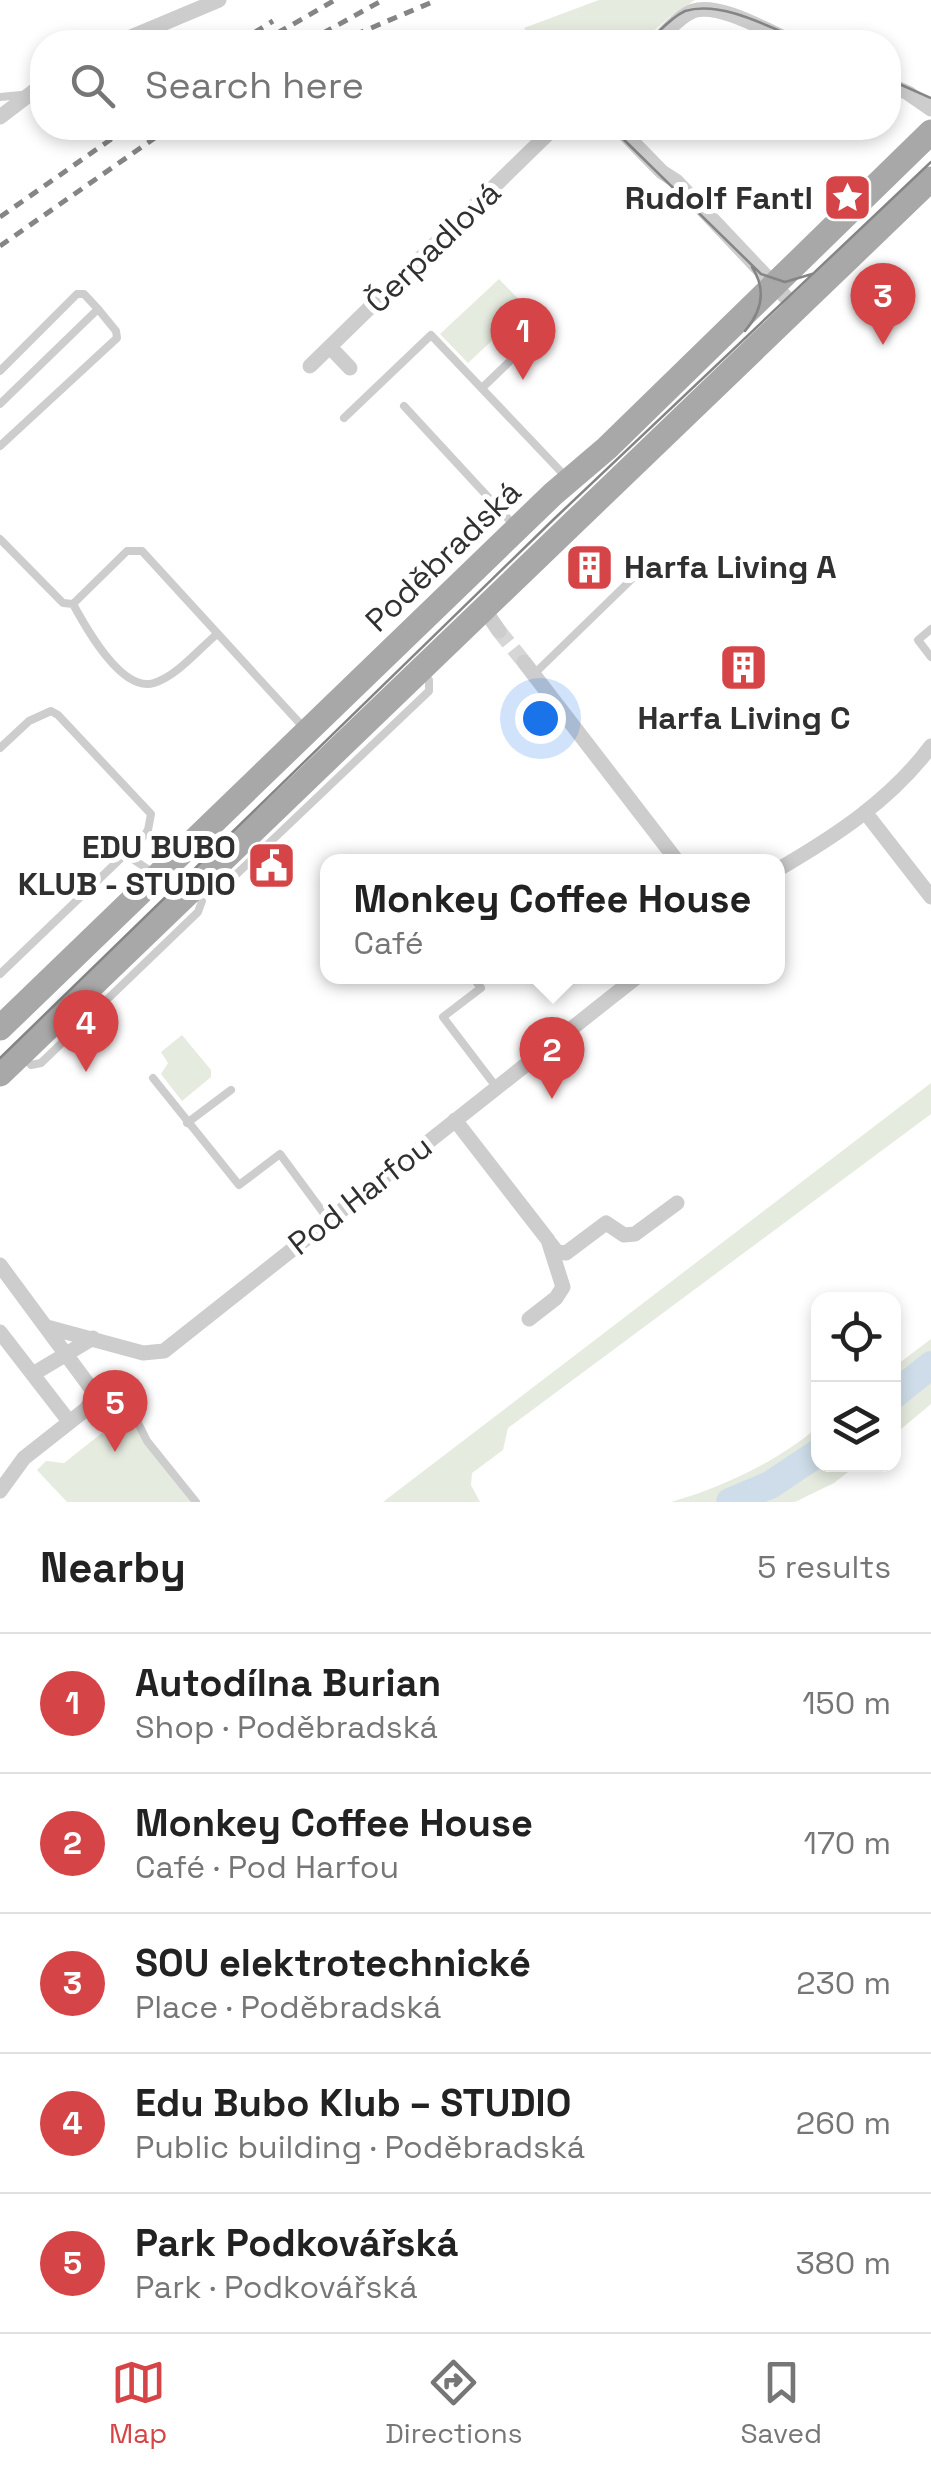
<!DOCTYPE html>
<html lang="en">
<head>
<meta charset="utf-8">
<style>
	:root { --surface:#fff; --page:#f2f2f2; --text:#222; --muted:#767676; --line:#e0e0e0; --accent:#d54447 }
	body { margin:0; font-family:"Space Grotesk",sans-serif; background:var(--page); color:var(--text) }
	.controls { position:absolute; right:30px; bottom:30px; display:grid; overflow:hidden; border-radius:20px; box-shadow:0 5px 15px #0003 }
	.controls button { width:90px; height:90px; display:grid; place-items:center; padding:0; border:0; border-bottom:2px solid var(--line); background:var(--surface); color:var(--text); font:50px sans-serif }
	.you { position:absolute; left:540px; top:718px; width:35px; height:35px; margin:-25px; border:8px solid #fff; border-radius:50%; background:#1a73e8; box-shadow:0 0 0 15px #1a73e833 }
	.badge { display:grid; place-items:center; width:65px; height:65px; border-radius:50%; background:var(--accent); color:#fff; font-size:32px; font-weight:700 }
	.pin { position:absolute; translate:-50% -82px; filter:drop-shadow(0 2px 5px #0008) }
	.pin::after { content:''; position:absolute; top:52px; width:35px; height:30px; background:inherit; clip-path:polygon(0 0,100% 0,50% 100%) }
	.popup { position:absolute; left:320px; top:854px; width:465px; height:130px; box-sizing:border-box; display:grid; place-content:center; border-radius:20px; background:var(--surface); filter:drop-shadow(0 2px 8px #0005); font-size:32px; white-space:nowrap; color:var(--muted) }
	.popup b { font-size:38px; color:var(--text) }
	.popup::after { content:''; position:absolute; left:50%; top:100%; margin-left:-20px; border:20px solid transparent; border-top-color:var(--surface) }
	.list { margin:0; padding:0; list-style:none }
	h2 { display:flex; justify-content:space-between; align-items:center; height:130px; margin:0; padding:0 40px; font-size:42px }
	h2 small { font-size:32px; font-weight:400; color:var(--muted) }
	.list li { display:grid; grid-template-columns:65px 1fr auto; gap:30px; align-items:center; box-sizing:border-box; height:140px; padding:0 40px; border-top:2px solid var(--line) }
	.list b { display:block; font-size:38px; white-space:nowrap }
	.list p { margin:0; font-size:32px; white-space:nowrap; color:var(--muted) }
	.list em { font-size:32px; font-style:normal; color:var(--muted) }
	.icon { flex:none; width:55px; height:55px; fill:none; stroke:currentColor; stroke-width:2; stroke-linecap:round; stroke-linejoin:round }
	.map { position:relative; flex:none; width:931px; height:1502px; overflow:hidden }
	.search { position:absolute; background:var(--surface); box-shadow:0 5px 15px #0003; left:30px; right:30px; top:30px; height:110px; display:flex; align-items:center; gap:25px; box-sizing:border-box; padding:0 35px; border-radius:40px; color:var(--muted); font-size:38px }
	.sheet { height:830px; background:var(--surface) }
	nav { display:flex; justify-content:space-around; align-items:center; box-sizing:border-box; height:140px; border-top:2px solid var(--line); background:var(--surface); font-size:28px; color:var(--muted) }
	nav a { display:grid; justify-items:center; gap:5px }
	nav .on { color:var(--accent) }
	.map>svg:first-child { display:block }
	.green { fill:#e5ebdf }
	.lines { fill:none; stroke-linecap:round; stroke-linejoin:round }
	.river { stroke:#cedde9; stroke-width:28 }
	.minor-tunnel { stroke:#d6d6d6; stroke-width:15; stroke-dasharray:15 8; stroke-linecap:butt }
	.service { stroke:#cdcdcd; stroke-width:8 }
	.minor { stroke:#cdcdcd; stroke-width:15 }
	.primary { stroke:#a8a8a8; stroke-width:25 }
	.tram { stroke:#858585; stroke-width:2.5 }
	.rail { stroke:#858585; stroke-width:5; stroke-dasharray:10 8; stroke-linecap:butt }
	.labels { text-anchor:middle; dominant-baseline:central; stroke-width:10; stroke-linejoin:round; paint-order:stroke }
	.poi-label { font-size:32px; font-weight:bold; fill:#303030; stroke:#fff; text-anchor:end }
	.street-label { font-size:32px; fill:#303030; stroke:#fff }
</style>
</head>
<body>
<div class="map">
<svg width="931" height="1502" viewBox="0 0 931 1502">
	<rect width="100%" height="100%" fill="#fff"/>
	<!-- green -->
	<path class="green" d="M599 0H695L671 16 641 42H535L524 28Z
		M499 279 527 308 468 363 440 334Z
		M182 1035 211 1070V1077L182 1101 161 1074 168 1063 161 1052Z
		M931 1083V1114L508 1428 503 1450 472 1473 471 1485 480 1502H383Z
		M931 1339V1404L894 1435V1367Z
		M126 1414 191 1502H67L37 1470 46 1461 64 1463Z
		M818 1427V1464L857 1465 834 1483 795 1502H671C724 1487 776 1462 818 1427Z"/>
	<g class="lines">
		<!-- river -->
		<path class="river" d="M894 1395 931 1365
			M730 1502 770 1485 818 1453"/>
		<!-- minor-tunnel -->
		<path class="minor-tunnel" d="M499 631 524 662"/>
		<!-- service -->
		<path class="service" d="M0 97 21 95
			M0 371 77 294H84L98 309
			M482 388 531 341
			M0 404 98 309 116 331 117 338 0 446
			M404 406 513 524
			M344 418 431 335 566 477
			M0 539 63 603 73 604 127 551H142L305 729
			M73 604C86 628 122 693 154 683 177 676 199 649 217 634
			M931 629 918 640 931 657
			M533 675 637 574
			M0 748 29 721 51 711 58 715 151 814 148 830 143 837 0 974
			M125 854 152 872
			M208 880 222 888 429 691V680L424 674
			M472 976 481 988 443 1017 497 1088
			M25 1057 31 1065 41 1063 198 912 202 901 195 893
			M153 1078 239 1185 280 1154 328 1219
			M187 1123 231 1090
			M92 1402 117 1399 135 1417 147 1441 196 1502"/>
		<!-- minor -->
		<path class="minor" d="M119 42 219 0
			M655 42C667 32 678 17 693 11 719 2 769 32 793 42
			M888 84 908 93 931 109
			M0 117 42 85
			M619 128 662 172 676 181 796 308
			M330 347 350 368
			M310 366 554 128
			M484 609 499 631
			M524 662 678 862
			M865 812 931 897
			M777 870C834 837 891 800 931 746
			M455 1120 548 1240 563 1287 556 1298 529 1319
			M550 1243 557 1252 566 1253 606 1223 624 1235 635 1234 677 1203
			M0 1265 93 1391 92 1402 85 1410 24 1458 0 1491
			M47 1327 143 1353 164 1351 638 976
			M0 1332 68 1420
			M33 1374 93 1338"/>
		<!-- primary -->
		<path class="primary" d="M0 1028 553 494 607 448 931 132
			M0 1074 931 179"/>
		<!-- tram -->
		<path class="tram" d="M648 42C659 32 670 18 685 11 722 0 771 28 805 42
			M888 79 931 98
			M612 128 761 274 785 282 812 274
			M745 331C762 311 767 290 752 267
			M0 1058 553 520 931 162"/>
		<!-- rail -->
		<path class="rail" d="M239 42 273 21
			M262 42 335 0
			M307 42 383 0
			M338 42 437 0
			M0 217 127 128
			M0 246 169 128"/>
	</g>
	<!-- icons -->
	<defs>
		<symbol id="sight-square" viewBox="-11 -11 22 22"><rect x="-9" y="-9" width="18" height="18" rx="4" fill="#d54447" stroke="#fff"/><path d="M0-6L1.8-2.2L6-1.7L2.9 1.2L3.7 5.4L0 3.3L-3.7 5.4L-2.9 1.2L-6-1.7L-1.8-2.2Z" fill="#fff"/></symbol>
		<symbol id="building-square" viewBox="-11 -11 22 22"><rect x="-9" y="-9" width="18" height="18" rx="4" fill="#d54447" stroke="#fff"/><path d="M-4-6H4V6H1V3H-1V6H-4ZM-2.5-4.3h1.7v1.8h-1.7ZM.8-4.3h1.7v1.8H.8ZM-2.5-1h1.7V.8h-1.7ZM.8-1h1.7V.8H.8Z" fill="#fff"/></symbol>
		<symbol id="civic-square" viewBox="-11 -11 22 22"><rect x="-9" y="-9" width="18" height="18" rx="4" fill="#d54447" stroke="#fff"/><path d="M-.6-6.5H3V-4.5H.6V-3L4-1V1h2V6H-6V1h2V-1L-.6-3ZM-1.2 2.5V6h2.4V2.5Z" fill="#fff"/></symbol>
	</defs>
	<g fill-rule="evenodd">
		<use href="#sight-square" x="820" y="170" width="55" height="55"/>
		<use href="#building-square" x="562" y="540" width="55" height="55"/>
		<use href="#building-square" x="716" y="640" width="55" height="55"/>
		<use href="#civic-square" x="244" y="838" width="55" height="55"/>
	</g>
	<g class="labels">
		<!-- poi labels -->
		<g class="poi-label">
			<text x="813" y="198">Rudolf Fantl</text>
			<text x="624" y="567" text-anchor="start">Harfa Living A</text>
			<text x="744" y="718" text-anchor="middle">Harfa Living C</text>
			<text x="236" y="847">EDU BUBO<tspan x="236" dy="37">KLUB - STUDIO</tspan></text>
		</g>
		<!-- street labels -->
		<g class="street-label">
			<text transform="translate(433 247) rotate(-44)">Čerpadlová</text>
			<text transform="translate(443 556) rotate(-44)">Poděbradská</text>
			<text transform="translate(360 1195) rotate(-38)">Pod Harfou</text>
		</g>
	</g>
</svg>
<div class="controls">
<button><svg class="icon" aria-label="locate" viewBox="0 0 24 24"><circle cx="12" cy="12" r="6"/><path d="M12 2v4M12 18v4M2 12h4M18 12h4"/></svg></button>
<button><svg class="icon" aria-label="layers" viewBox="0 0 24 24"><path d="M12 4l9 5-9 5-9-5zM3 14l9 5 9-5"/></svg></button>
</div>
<div class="you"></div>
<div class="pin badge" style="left:523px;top:380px">1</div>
<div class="pin badge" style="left:552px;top:1099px">2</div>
<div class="popup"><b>Monkey Coffee House</b>Café</div>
<div class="pin badge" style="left:883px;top:345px">3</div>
<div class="pin badge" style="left:86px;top:1072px">4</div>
<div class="pin badge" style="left:115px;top:1452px">5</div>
<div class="search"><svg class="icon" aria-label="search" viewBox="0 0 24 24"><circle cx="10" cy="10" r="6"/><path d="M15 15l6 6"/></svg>Search here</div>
</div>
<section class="sheet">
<h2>Nearby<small>5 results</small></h2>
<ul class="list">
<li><span class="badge">1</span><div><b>Autodílna Burian</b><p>Shop · Poděbradská</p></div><em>150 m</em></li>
<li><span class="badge">2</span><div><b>Monkey Coffee House</b><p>Café · Pod Harfou</p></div><em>170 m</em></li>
<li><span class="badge">3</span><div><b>SOU elektrotechnické</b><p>Place · Poděbradská</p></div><em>230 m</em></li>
<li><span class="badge">4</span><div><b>Edu Bubo Klub – STUDIO</b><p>Public building · Poděbradská</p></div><em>260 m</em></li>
<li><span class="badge">5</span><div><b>Park Podkovářská</b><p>Park · Podkovářská</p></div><em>380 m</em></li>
</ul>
</section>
<nav>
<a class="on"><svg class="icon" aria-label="map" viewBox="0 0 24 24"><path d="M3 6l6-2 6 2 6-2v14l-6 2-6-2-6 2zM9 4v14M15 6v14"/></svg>Map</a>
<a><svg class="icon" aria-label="directions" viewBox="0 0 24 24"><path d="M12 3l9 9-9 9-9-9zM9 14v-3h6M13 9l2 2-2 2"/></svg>Directions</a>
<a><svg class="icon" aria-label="saved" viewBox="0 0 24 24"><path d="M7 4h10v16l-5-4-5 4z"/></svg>Saved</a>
</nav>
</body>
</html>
